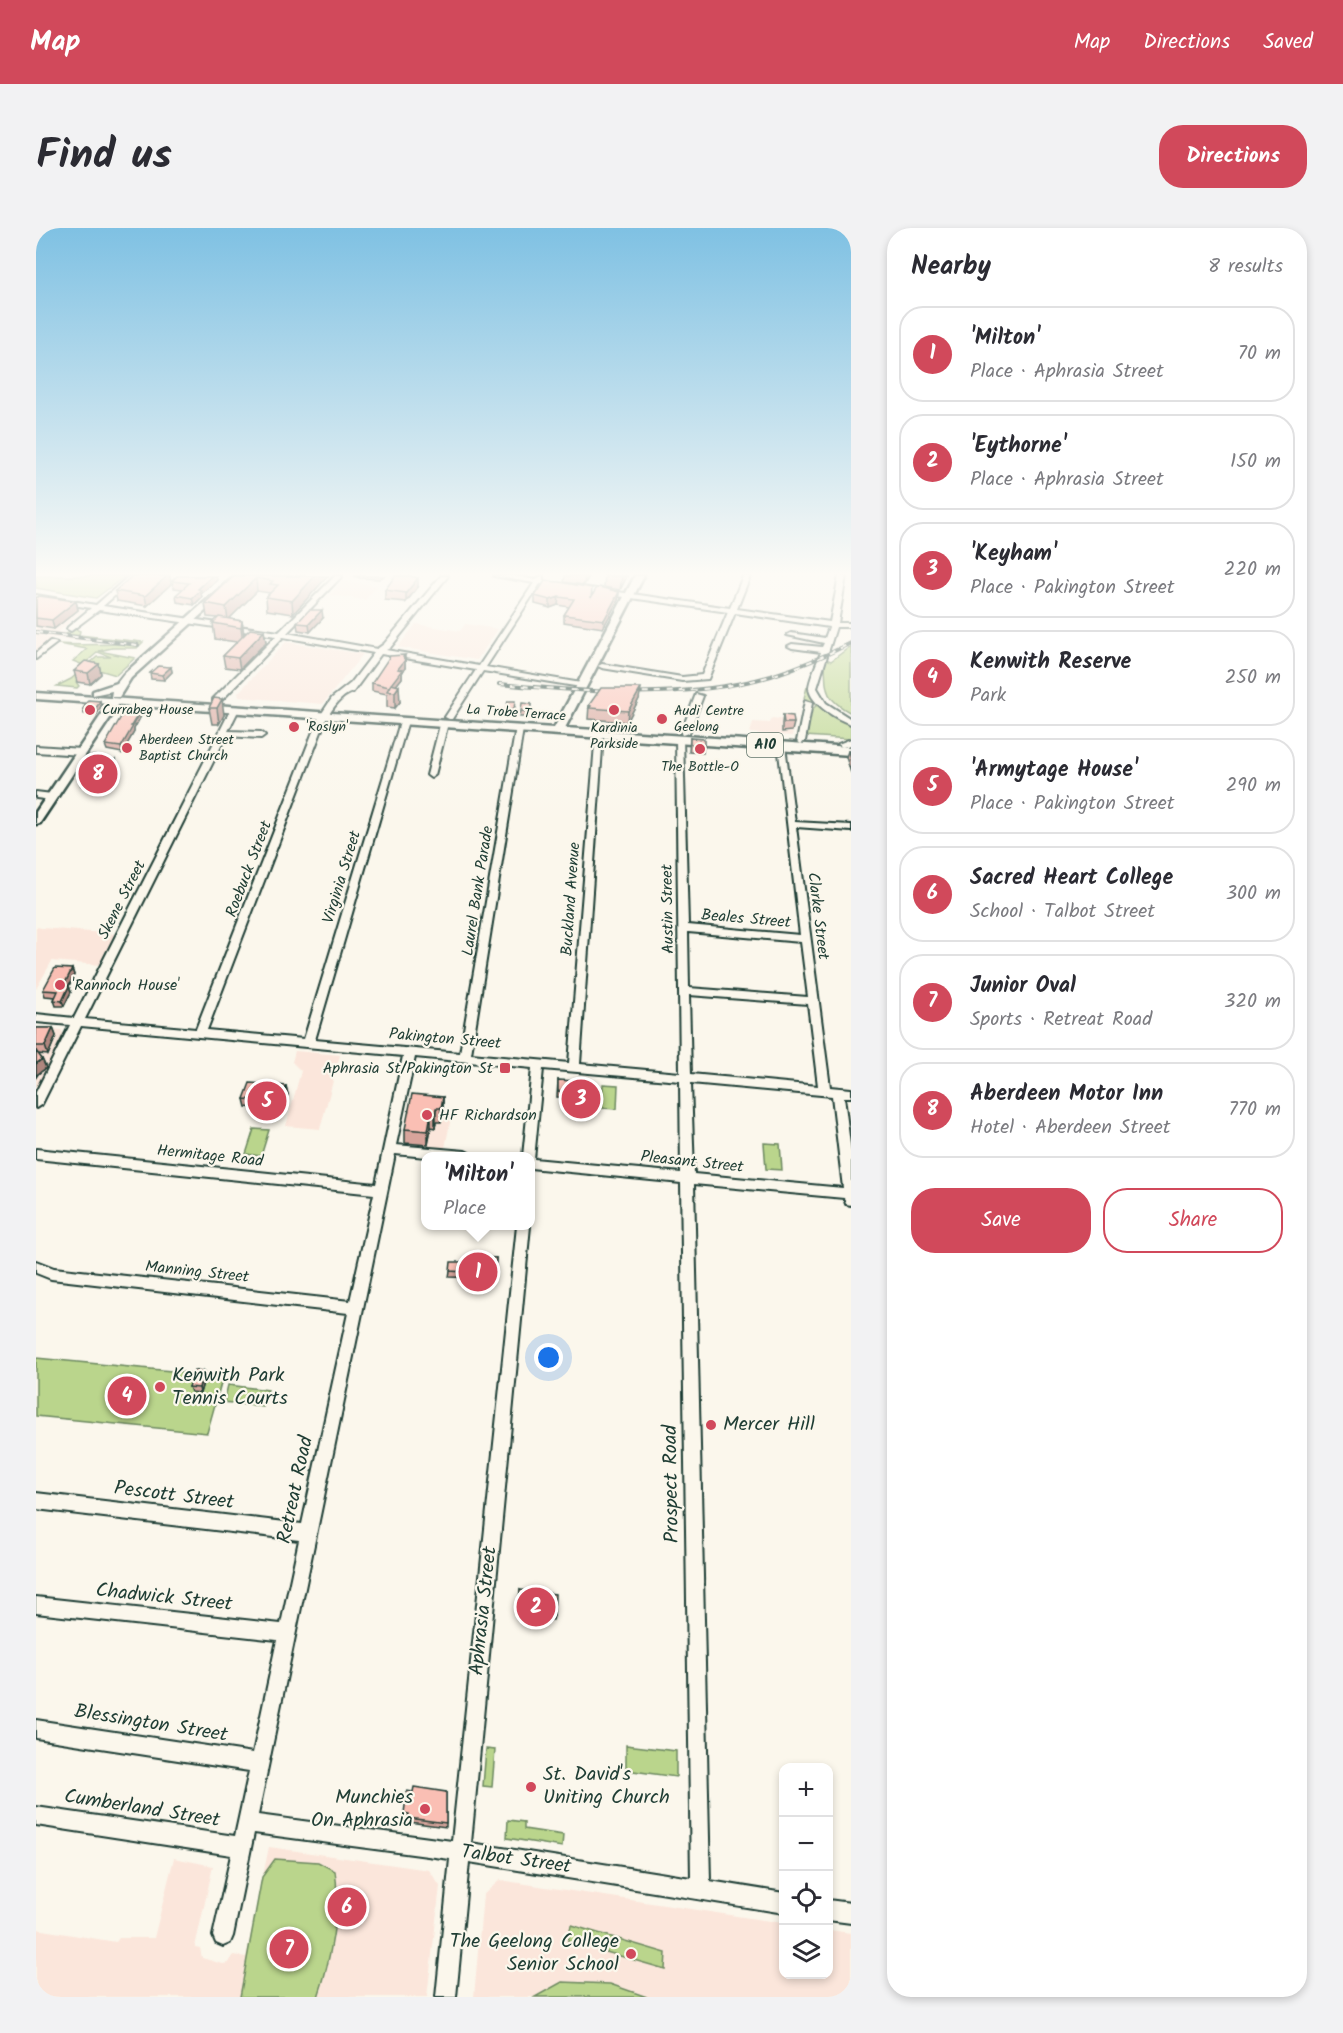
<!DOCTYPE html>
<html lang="en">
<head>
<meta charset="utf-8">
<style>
	:root { --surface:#fff; --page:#f2f2f3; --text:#2b2b33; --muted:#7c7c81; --line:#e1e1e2; --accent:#d1495b }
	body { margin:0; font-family:Kalam,sans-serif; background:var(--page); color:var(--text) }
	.controls { position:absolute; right:18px; bottom:18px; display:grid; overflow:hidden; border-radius:12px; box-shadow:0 3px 9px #0003 }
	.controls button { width:54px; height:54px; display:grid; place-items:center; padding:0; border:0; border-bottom:2px solid var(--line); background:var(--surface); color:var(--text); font:30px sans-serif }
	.you { position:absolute; left:513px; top:1130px; width:21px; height:21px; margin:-15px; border:4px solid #fff; border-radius:50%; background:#1a73e8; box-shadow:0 0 0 9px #1a73e833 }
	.badge { display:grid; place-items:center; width:39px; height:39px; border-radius:50%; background:var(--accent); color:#fff; font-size:20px; font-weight:700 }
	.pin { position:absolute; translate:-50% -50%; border:3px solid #fff; box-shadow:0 2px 6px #0006 }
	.popup { position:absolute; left:385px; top:924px; width:114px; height:78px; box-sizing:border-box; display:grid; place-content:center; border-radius:12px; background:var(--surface); filter:drop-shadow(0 2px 4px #0005); font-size:20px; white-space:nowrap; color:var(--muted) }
	.popup b { font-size:22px; color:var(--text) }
	.popup::after { content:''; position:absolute; left:50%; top:100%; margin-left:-12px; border:12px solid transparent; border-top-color:var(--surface) }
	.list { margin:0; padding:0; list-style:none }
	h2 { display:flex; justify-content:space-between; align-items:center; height:78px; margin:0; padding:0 24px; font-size:26px }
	h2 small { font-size:20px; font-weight:400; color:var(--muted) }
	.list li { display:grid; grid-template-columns:39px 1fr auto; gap:18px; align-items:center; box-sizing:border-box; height:96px; margin:0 12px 12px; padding:0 12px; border:2px solid var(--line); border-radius:24px }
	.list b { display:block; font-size:22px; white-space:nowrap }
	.list p { margin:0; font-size:20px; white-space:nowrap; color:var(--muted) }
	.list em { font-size:20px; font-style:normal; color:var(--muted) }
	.actions { display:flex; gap:12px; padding:18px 24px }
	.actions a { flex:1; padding:14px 0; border:2px solid var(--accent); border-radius:24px; text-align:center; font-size:21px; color:var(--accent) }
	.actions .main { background:var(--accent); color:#fff }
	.icon { flex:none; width:33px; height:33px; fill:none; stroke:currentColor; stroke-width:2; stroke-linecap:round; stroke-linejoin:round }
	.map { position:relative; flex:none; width:815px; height:1769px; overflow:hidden; border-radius:24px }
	header { display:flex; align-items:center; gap:36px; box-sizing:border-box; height:84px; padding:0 30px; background:var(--accent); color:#fff }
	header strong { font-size:28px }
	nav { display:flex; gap:33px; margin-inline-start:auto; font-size:21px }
	.intro { display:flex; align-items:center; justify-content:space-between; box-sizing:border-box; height:144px; padding:0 36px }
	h1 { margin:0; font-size:42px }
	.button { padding:15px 27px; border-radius:24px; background:var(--accent); color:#fff; font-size:21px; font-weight:700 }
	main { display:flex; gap:36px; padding:0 36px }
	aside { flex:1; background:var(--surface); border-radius:24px; box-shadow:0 3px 9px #0003 }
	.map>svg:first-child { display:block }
	.built { fill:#fbe6db }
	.green { fill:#bad58c; stroke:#6c8960; stroke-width:1.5 }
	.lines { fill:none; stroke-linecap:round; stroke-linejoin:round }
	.minor-casing { stroke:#1f3d34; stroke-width:4 }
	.major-casing { stroke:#1f3d34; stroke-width:5 }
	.highway-casing { stroke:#1f3d34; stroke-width:5 }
	.minor { fill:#fbf7ec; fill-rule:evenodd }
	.major { fill:#fbf7ec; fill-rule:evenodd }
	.highway { fill:#fbf7ec; fill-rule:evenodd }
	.rail-casing { stroke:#1f3d34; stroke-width:4 }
	.rail { stroke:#fbf7ec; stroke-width:2; stroke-dasharray:6; stroke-linecap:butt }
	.wall { fill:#d7a49b; stroke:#1f3d34; stroke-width:1.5 }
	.shaded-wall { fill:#af867e; stroke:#1f3d34; stroke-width:1.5 }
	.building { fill:#fabfb4; stroke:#1f3d34; stroke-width:1.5 }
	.poi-dot { fill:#d1495b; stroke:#fbf7ec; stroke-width:2 }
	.labels { text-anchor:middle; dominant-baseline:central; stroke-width:4.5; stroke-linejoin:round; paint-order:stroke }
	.far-poi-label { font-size:14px; fill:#1f3d34; stroke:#fbf7ec; text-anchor:start }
	.far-street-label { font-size:14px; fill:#1f3d34; stroke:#fbf7ec }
	.shield { fill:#fbf7ec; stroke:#61756b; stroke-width:1.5 }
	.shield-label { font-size:15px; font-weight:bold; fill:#1f3d34 }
	.street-label { font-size:16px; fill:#1f3d34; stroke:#fbf7ec }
	.poi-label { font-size:16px; fill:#1f3d34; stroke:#fbf7ec; text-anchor:start }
	.near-poi-label { font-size:20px; fill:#1f3d34; stroke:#fbf7ec; text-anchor:start }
	.near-street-label { font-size:20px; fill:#1f3d34; stroke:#fbf7ec }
</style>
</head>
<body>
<header>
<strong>Map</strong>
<nav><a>Map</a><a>Directions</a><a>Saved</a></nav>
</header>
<div class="intro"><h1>Find us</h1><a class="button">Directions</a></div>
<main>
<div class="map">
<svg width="815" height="1769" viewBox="0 0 815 1769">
	<rect width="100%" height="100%" fill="#fbf7ec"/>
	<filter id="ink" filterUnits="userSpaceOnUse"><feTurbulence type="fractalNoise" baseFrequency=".0167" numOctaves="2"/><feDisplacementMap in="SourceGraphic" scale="12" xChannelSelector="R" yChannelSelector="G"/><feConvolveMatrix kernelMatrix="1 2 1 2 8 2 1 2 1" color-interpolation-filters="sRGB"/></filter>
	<g filter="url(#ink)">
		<!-- built -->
		<path class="built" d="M306 353 341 358 329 372 294 367Z
			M0 373 48 382 22 404 100 415 96 417 7 409 17 411 0 423Z
			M380 396 424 403 429 396 462 401 441 432 362 419Z
			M250 414 327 426 287 476 203 469 202 465Z
			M736 490 760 493 756 508 714 505 717 494 734 495Z
			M0 699 6 700 79 706 64 737 16 733 0 761Z
			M0 800 25 802 28 806 0 862Z
			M259 823 304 827 284 901 250 898 265 843 256 834Z
			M376 880 416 884 409 920 369 915Z
			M233 1619 393 1642 404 1658 391 1769H0V1701L80 1714 83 1710H118L138 1630 177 1638 159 1719 164 1720 166 1730 187 1736 192 1735 197 1727 210 1729Z
			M464 1652 747 1695 748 1746H792L793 1702 815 1705V1769H438L447 1667Z"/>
		<!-- green -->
		<path class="green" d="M89 348 60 370 0 360V348Z
			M39 401 44 403 43 407 107 414 101 420H76L63 423 99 430 80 447 60 441 40 454 43 458 41 460 21 458 35 451 61 429H75L62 424 47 437 37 433 51 421 22 416C48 418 74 415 101 417L102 415 30 406Z
			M815 418V485C788 470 790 463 789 434L790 431 795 433Z
			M771 459 774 460 785 478 815 497V511L769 508 774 483 780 478 777 474 768 470Z
			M567 856 582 857 581 881 566 880Z
			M218 901 233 902 225 928 210 926Z
			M728 915 744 916 746 942 730 941Z
			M0 1130 187 1148 171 1205 0 1188Z
			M192 1157 232 1162 227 1179 188 1174Z
			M590 1517 640 1523V1549L590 1542Z
			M450 1521 459 1522 456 1559 447 1558Z
			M472 1592 488 1594V1601L527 1607 526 1619 471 1610Z
			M239 1631 282 1634 299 1643C305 1679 294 1734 282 1769H204L226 1649Z
			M535 1697 630 1725 629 1741 532 1713Z
			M526 1754 574 1756 611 1769H499Z"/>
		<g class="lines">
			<defs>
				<path id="minor" d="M93 348H101L67 378 243 404 299 348H306L251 405 341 421 348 416 405 348H412L354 420 350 422 443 438 498 355 458 348H479L500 352 503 349 507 348V353L527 357 523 359 504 356 450 439 545 455 549 457 545 459 447 443 416 491H413L409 489 440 442 345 426 317 464C304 468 297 480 290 491L171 802 268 811 365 491 372 493 279 812 424 825 480 499 487 501 435 826 533 835 560 504 567 506 544 836 644 845 640 509 647 511 652 697 764 707 742 516 749 518 759 594 815 597V603L760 599 794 859 815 861V869H808L815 924V977L810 976 808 970 658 956 674 1653 748 1665V1685L433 1634 420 1769H400L414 1631 218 1605 197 1708 194 1715 187 1718 180 1715 177 1708 195 1627 0 1597V1579L199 1608 213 1543 0 1510V1492L217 1525 241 1412 0 1385V1369L245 1396 263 1312 0 1281V1265L266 1296 312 1085 15 1051 0 1045V1033L18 1040 314 1073 338 966 0 931V921L340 956 367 828 45 798 6 876 0 880V864L34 797 0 794V786L38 790 196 479 203 481 192 503 225 504 229 507 225 510 190 508 49 791 160 801 282 491 296 470 315 455 338 425 247 409 183 475H177V471L240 408 63 382 35 403 31 401 32 399 55 380 0 371V367L60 377ZM652 704 765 714 772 769 653 760ZM653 767 772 776 782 858 655 846ZM379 829 496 840 487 928H494V940L645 955 655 1650 435 1615 494 998H481L416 1613 222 1587 359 926 390 929 435 928 433 925 429 923 360 917ZM507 841 644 853 645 945 498 931ZM655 855 796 868 807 960 658 946Z
					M707 348H714L701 381 794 394 803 348H810L802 395H815V399H800L781 460 790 475 815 491V496C802 492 774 476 773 460 773 452 782 433 785 424L756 420 752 418 756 416 786 419 788 415 751 407 755 405 789 410 793 399 699 385 672 451 646 453 566 440 562 438 566 436 646 449 666 447 692 384 540 362 536 360 540 358 694 380Z
					M14 413 21 415 0 431V425Z
					M660 466 667 468 653 505 646 507 645 505Z
					M769 473 776 475 769 513 765 516 761 513Z
					M405 493 412 495 399 547 395 550 391 547Z
					M815 511V517L806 519 802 516Z
					M0 518 46 521 50 524 46 527 0 524Z
					M0 564 16 566 21 569 16 572 0 570Z
					M792 1672 815 1675V1695L792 1692Z"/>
				<path id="major" d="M198 348H208L95 450 83 469H75L76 463 57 467V463L81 455 88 446Z
					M76 471 85 473 80 480 115 473 120 476 76 487 4 595 0 596V584Z"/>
				<path id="highway" d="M599 348H608L529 500 815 519V527L0 471V465L518 500Z"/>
			</defs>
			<!-- minor casing -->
			<use href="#minor" class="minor-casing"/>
			<!-- major casing -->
			<use href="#major" class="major-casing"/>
			<!-- highway casing -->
			<use href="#highway" class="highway-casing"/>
			<!-- minor -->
			<use href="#minor" class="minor"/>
			<!-- major -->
			<use href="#major" class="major"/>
			<!-- highway -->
			<use href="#highway" class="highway"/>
			<defs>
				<path id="rail" d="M0 404 102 417
					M463 456C552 464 648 473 735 448 763 439 789 428 815 415"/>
			</defs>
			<!-- rail casing -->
			<use href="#rail" class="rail-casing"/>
			<!-- rail -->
			<use href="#rail" class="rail"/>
		</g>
		<!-- wall -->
		<path class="wall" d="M141 348H180L181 352 165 366 166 369 158 377 141 374 140 367 147 361 138 360 136 353Z
			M198 348H292L257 386 231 382 230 369 234 365 221 363 193 391 206 393 208 407 228 403 230 414 204 441 189 439 187 428 201 414 179 411 177 395 182 390 171 389 169 375Z
			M318 348H348L343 351 324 350Z
			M529 348H553L548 357 528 354Z
			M569 348H591L584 362 568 359Z
			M135 356 111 378 81 373 79 363Z
			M382 359 370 374 349 372V362Z
			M583 364 582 372 567 400 528 394V387L533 379 522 377 514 380 499 376V368L555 370Z
			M0 370 40 373 42 382 18 401 0 398Z
			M287 390 274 404 262 402 261 395Z
			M369 431V440L366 445V450L360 457 364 474 359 480 351 479V466L336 463V455Z
			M63 436 65 446 54 456 41 454 38 443Z
			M135 439 136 444 128 452 115 451 114 445Z
			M178 470 188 487 183 496H176L173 480Z
			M603 471 591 494 552 491 553 477Z
			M495 476 493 489H484L485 483Z
			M65 478 61 486H48L47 481Z
			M479 479 478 486H470V480Z
			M747 487 758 495 756 503 746 504V495Z
			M105 488 98 501V504L86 525 71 522 69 517Z
			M654 510 668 517 667 525 653 524Z
			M812 523H815V545L810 529Z
			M60 531 79 532 81 541 72 556 58 554 56 558 45 557 41 544Z
			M36 741 38 747 33 758 35 764 28 778H20L18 772 19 769 9 768 7 762Z
			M0 800H17L20 808 12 827 2 826 6 831 10 840 2 846 0 849Z
			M522 852 539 860 546 879 545 885 534 884 535 870 521 869Z
			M250 858 252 867 247 883 210 879 208 871Z
			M407 869V883L405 894H400L399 900 395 899 392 917 369 915V901Z
			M460 1030 459 1047 445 1045V1050L413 1049 414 1043 442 1034Z
			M167 1143 169 1148 164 1165 155 1164 153 1159Z
			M484 1362 518 1388 517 1392 482 1388Z
			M377 1564H410V1599L373 1594 372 1590 368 1589V1585Z"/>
		<!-- shaded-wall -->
		<path class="shaded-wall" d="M131 348H134L135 356 111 378 109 368Z
			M176 348H180L181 352 165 366 166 369 158 377 156 370 162 361Z
			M279 348H292L257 386 256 373Z
			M549 348H553L548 357Z
			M586 348H591L584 362Z
			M220 350 221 363 192 392 190 379Z
			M382 350V359L370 374V365Z
			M583 364 582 372 567 400 568 392Z
			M523 369 522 377 514 380V372Z
			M40 373 42 382 18 401 16 392Z
			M286 382 287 390 274 404 273 396Z
			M206 393 208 409 207 415 205 400Z
			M228 403 230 414 204 441 202 430Z
			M369 427V440L366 445V450L355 464 353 459Z
			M63 436 65 446 54 456 52 445Z
			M135 439 136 444 128 452 126 447Z
			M363 458 364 474 359 480V464Z
			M605 460 603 471 591 494 592 483Z
			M186 471 188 487 183 496 181 480Z
			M64 473 65 478 61 486 60 480Z
			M104 483 105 488 98 501V504L86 525 85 519Z
			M79 532 81 541 72 556 70 547Z
			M56 546 58 554 56 558 54 549Z
			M36 741 38 747 30 763 28 757Z
			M33 758 35 764 28 778 26 773Z
			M17 800 20 808 12 827 9 818Z
			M6 831 10 840 2 846 0 849V836Z
			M250 858 252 867 247 883 246 874Z
			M407 869V883L405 894V880Z
			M400 880V894L399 900V886Z
			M395 885V899L392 917V903Z
			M167 1143 169 1148 164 1165 163 1160Z"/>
		<!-- building -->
		<path class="building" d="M96 348H131L109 368 79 363Z
			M141 348H176L162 361 165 362 156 370 140 367 153 355 136 353Z
			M198 348H279L256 373 230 369 242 357 234 356 237 353 220 350 190 379 169 375Z
			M359 348H374L382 350 370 365 349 362Z
			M509 353 524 354 556 360 555 370 560 361 564 359 583 364 568 392 528 387 538 371 523 369 514 372 499 368Z
			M3 368 40 373 16 392 0 390V370Z
			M273 382H286L273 396 261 395Z
			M183 389 206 393 205 400 177 395Z
			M214 401 228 403 202 430 187 428Z
			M369 427 367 429 369 432 362 441 366 442 353 459 336 455 354 428Z
			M49 433 63 436 52 445 38 443Z
			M122 438 135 439 126 447 114 445Z
			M355 456 363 458 359 464 351 463Z
			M565 460H605L592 483 553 480 555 478 553 477Z
			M178 470 186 471 181 480H173Z
			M52 472 64 473 60 480 47 481Z
			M472 473H479L478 481 470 480Z
			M486 475 495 476 494 484 485 483Z
			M89 482 104 483 95 498H97L85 519 69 517Z
			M747 487 757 488 758 495H748Z
			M654 510 668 511V517L654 516Z
			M812 523H815V534Z
			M51 528H59L58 531 79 532 70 547 56 546 54 549 43 548 45 544H41Z
			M19 740 36 741 28 757 33 758 26 773 18 772 22 763 7 762Z
			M0 800H17L9 818H0Z
			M0 823 6 831 0 836Z
			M522 852 539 853V860H546V879L535 878 536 865 522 863Z
			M214 855 250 858 246 874 208 871Z
			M376 866 407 869 405 880H400L399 886 395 885 392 903 369 901Z
			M442 1029 460 1030 459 1041 446 1040 445 1045 414 1043 415 1034H442Z
			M158 1142 167 1143 163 1160 153 1159Z
			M484 1362 519 1366 518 1388 482 1384Z
			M378 1559 410 1564V1595L372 1590 373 1586 368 1585 371 1563 377 1564Z"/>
	</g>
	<!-- sky -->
	<linearGradient id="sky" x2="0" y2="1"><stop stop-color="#7fc1e3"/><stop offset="0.58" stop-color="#fdfbf6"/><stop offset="1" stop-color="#fdfbf6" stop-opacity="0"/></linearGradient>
	<rect width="815" height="596" fill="url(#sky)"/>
	<!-- markers -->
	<g class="poi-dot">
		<circle cx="54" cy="482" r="6"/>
		<circle cx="578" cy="482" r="6"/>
		<circle cx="626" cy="491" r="6"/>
		<circle cx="258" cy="499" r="6"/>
		<circle cx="91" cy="520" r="6"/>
		<circle cx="664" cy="521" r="6"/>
		<circle cx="24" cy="757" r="6"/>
		<rect x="463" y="834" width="12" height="12" rx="3"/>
		<circle cx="391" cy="887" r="6"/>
		<circle cx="124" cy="1159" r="6"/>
		<circle cx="675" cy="1197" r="6"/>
		<circle cx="495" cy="1559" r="6"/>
		<circle cx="389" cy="1581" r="6"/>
		<circle cx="595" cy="1726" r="6"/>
	</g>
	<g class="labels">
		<!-- far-poi labels -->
		<g class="far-poi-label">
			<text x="66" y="482">Currabeg House</text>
			<text x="638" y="483">Audi Centre<tspan x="638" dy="16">Geelong</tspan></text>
			<text x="270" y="499">'Roslyn'</text>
			<text x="578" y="500" text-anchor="middle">Kardinia<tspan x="578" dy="16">Parkside</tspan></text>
			<text x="103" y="512">Aberdeen Street<tspan x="103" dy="16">Baptist Church</tspan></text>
			<text x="664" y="539" text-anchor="middle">The Bottle-O</text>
		</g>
		<!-- far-street labels -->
		<g class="far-street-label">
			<text transform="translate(480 485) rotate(4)">La Trobe Terrace</text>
		</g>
		<!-- shield labels -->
		<rect class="shield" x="711" y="505" width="36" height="24" rx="4.5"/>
		<g class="shield-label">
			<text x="729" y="517">A10</text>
		</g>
		<!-- street labels -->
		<g class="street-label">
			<text transform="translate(213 641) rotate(-69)">Roebuck Street</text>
			<text transform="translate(306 649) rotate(-73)">Virginia Street</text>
			<text transform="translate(442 663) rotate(-81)">Laurel Bank Parade</text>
			<text transform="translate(535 671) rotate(-86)">Buckland Avenue</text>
			<text transform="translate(86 672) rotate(-63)">Skene Street</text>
			<text transform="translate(632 681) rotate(-91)">Austin Street</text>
			<text transform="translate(782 688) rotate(83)">Clarke Street</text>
			<text transform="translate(710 691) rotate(5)">Beales Street</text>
			<text transform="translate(409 811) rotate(5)">Pakington Street</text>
			<text transform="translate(174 928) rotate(6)">Hermitage Road</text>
			<text transform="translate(656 934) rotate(6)">Pleasant Street</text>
			<text transform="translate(161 1044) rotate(6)">Manning Street</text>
		</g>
		<!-- poi labels -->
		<g class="poi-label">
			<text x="36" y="757">'Rannoch House'</text>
			<text x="457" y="840" text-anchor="end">Aphrasia St/Pakington St</text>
			<text x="403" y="887">HF Richardson</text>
		</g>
		<!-- near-poi labels -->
		<g class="near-poi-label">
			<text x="136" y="1148">Kenwith Park<tspan x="136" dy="23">Tennis Courts</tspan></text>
			<text x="687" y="1197">Mercer Hill</text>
			<text x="507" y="1547">St. David's<tspan x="507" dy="23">Uniting Church</tspan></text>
			<text x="377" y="1570" text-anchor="end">Munchies<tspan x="377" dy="23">On Aphrasia</tspan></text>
			<text x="583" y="1714" text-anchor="end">The Geelong College<tspan x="583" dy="23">Senior School</tspan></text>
		</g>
		<!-- near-street labels -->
		<g class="near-street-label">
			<text transform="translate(636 1256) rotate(-91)">Prospect Road</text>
			<text transform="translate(260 1262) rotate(-78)">Retreat Road</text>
			<text transform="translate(138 1268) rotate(7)">Pescott Street</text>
			<text transform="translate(128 1370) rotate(6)">Chadwick Street</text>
			<text transform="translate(448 1383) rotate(-84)">Aphrasia Street</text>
			<text transform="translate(115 1496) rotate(9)">Blessington Street</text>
			<text transform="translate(106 1581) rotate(9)">Cumberland Street</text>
			<text transform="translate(480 1632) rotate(8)">Talbot Street</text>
		</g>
	</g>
</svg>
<div class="controls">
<button>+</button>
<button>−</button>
<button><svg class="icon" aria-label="locate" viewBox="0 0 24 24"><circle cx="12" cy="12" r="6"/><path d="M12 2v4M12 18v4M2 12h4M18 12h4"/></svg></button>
<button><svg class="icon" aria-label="layers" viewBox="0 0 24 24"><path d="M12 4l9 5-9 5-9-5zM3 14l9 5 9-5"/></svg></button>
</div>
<div class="you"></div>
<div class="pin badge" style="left:442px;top:1044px">1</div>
<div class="popup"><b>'Milton'</b>Place</div>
<div class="pin badge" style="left:500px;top:1379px">2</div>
<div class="pin badge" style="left:545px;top:871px">3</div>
<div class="pin badge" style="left:91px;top:1168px">4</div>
<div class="pin badge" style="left:231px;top:873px">5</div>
<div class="pin badge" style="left:311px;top:1679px">6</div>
<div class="pin badge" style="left:253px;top:1721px">7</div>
<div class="pin badge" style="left:62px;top:546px">8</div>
</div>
<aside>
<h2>Nearby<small>8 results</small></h2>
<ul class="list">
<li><span class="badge">1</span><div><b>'Milton'</b><p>Place · Aphrasia Street</p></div><em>70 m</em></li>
<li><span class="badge">2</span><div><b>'Eythorne'</b><p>Place · Aphrasia Street</p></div><em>150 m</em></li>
<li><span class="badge">3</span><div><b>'Keyham'</b><p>Place · Pakington Street</p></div><em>220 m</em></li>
<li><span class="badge">4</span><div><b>Kenwith Reserve</b><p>Park</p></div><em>250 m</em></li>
<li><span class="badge">5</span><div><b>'Armytage House'</b><p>Place · Pakington Street</p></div><em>290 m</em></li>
<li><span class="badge">6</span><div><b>Sacred Heart College</b><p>School · Talbot Street</p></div><em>300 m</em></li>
<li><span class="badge">7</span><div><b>Junior Oval</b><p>Sports · Retreat Road</p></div><em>320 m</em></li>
<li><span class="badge">8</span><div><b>Aberdeen Motor Inn</b><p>Hotel · Aberdeen Street</p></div><em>770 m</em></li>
</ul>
<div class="actions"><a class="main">Save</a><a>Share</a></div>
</aside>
</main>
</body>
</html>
